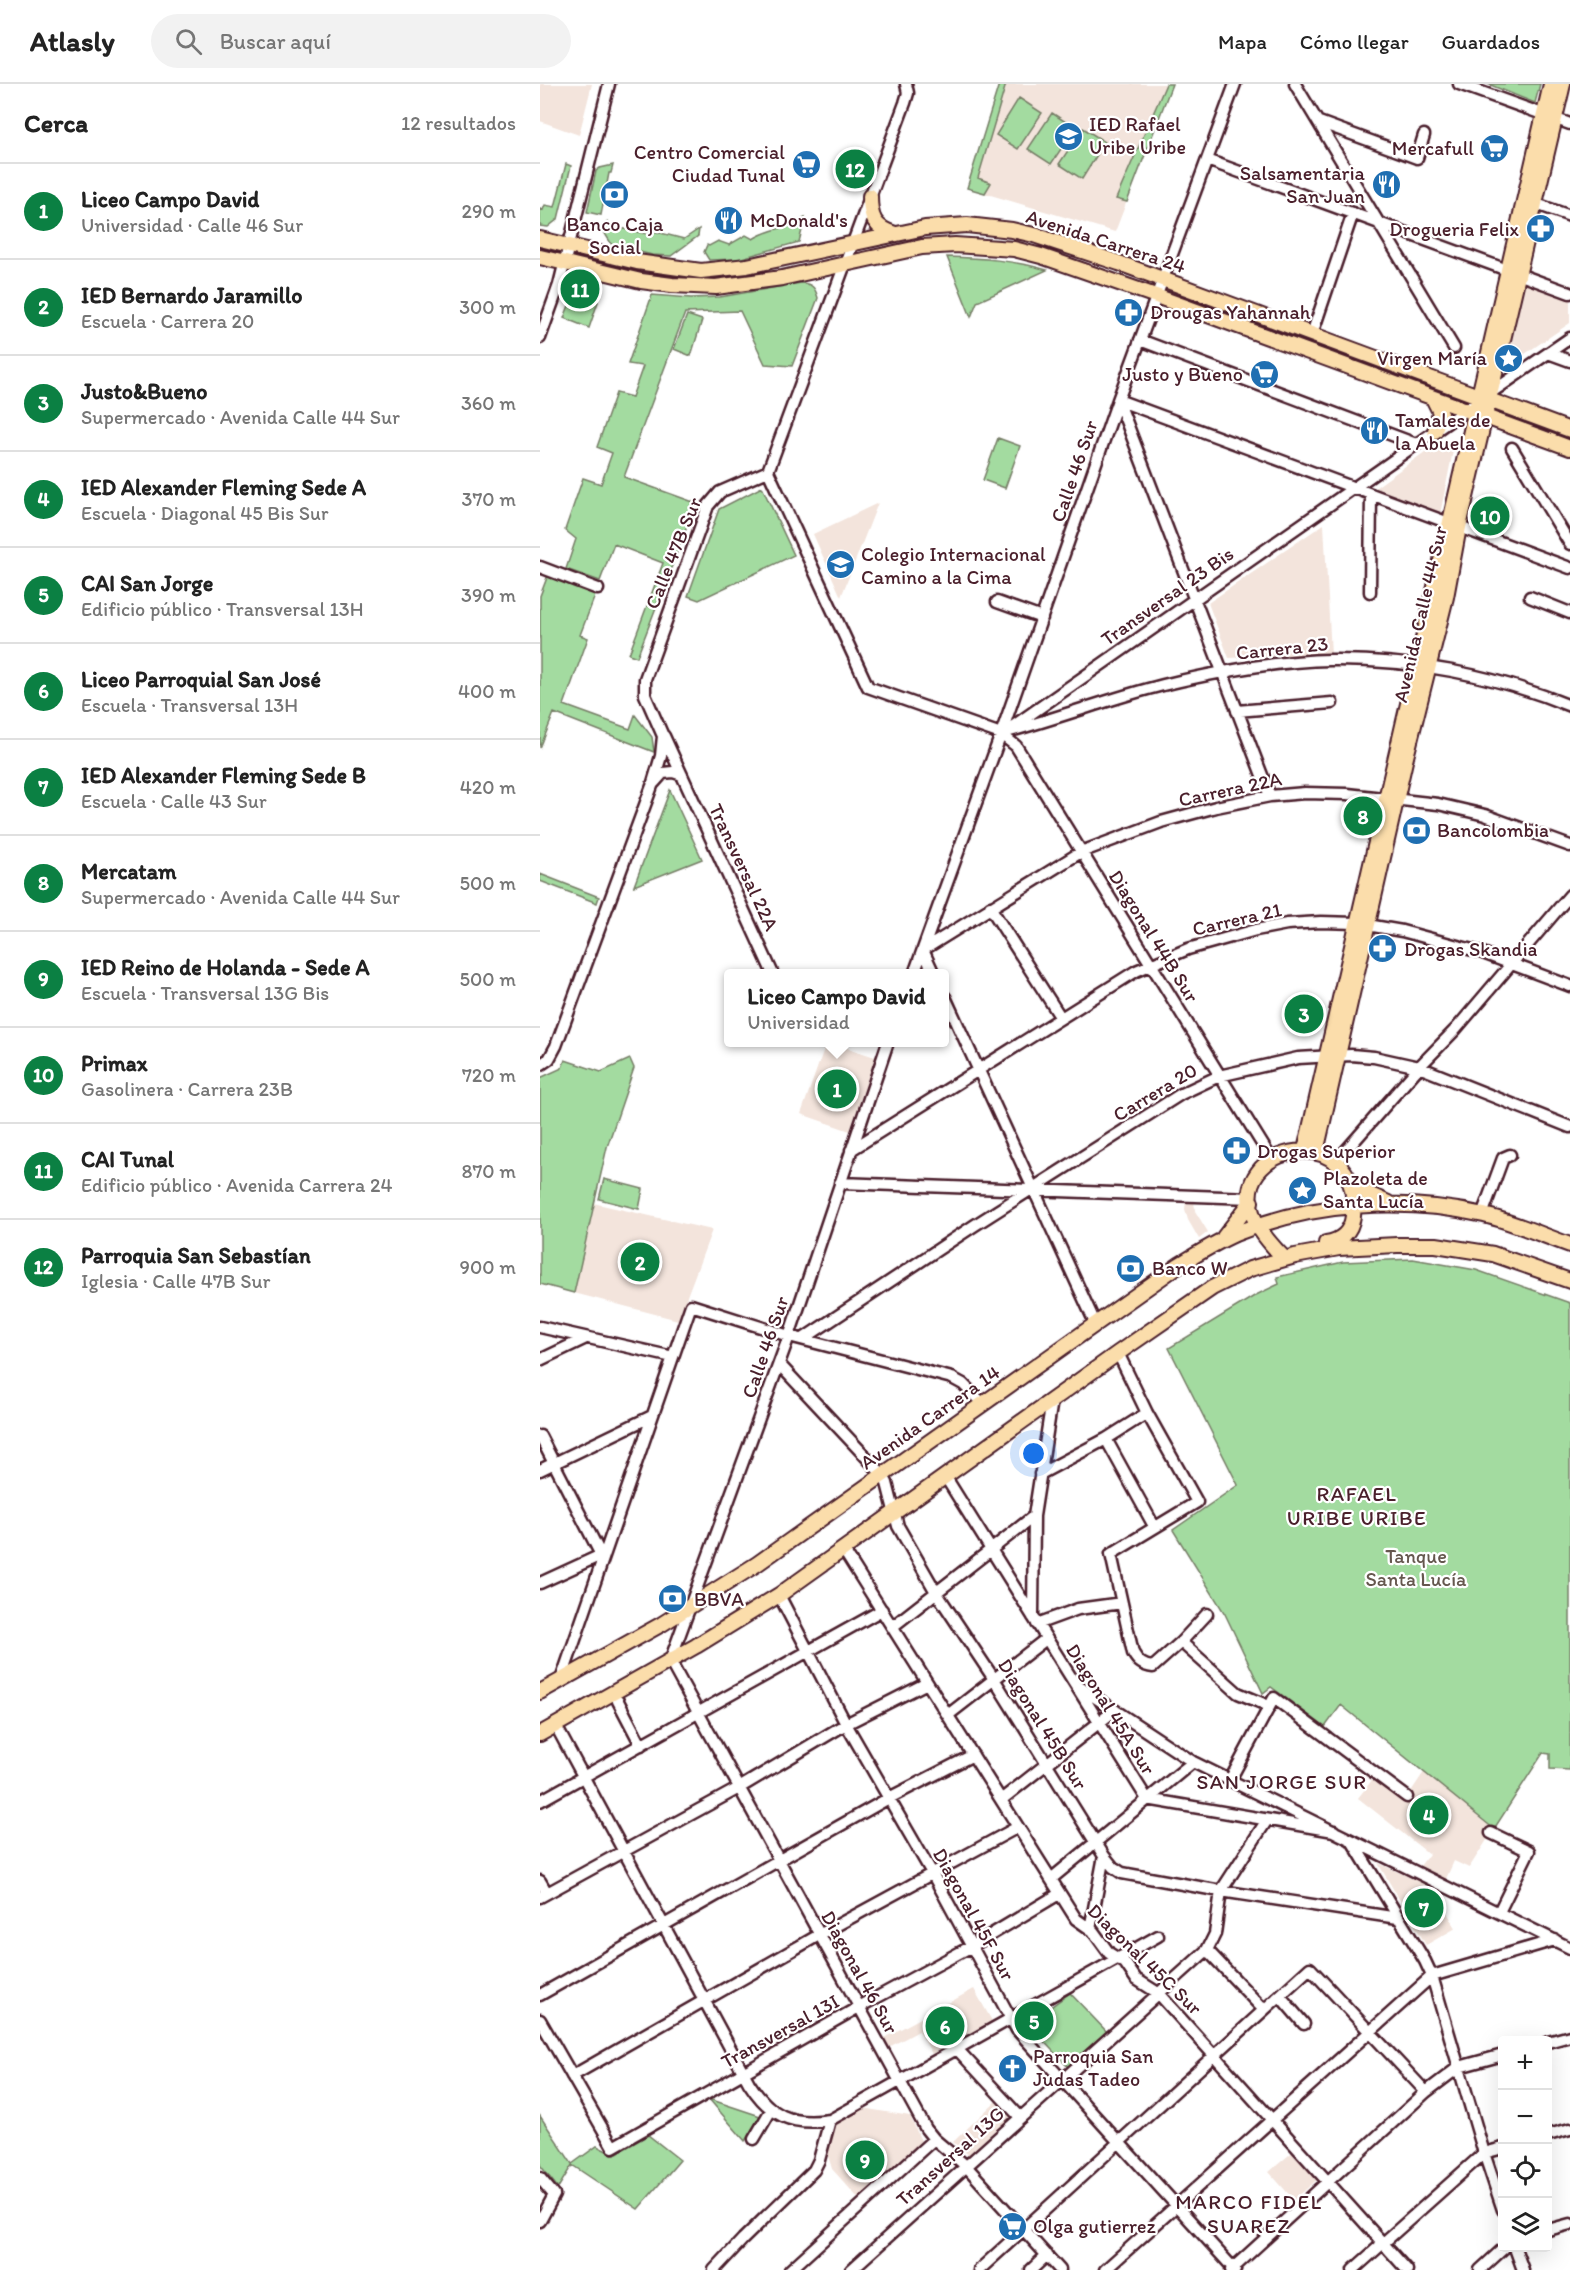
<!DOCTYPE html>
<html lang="es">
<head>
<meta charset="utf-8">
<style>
	:root { --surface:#fff; --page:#f2f2f2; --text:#222; --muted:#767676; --line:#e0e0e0; --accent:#0b8043 }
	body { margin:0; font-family:Itim,sans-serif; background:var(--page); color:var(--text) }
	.controls { position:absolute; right:18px; bottom:18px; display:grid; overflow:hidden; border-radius:6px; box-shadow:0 6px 24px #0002 }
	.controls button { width:54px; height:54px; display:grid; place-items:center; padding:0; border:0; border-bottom:2px solid var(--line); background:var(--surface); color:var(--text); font:30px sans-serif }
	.you { position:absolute; left:494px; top:1370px; width:21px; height:21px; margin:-15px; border:4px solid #fff; border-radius:50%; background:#1a73e8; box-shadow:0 0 0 9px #1a73e833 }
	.badge { display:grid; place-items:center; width:39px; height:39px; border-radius:50%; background:var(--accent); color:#fff; font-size:20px; font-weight:700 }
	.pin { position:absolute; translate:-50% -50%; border:3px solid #fff; box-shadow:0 2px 6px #0006 }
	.popup { position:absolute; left:184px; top:885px; width:225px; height:78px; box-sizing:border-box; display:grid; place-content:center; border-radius:6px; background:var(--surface); filter:drop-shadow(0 2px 4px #0005); font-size:20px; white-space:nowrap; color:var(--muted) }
	.popup b { font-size:22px; color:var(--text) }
	.popup::after { content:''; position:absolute; left:50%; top:100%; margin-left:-12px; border:12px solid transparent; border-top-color:var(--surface) }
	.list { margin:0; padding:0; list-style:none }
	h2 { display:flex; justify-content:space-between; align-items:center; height:78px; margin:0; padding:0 24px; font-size:26px }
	h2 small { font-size:20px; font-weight:400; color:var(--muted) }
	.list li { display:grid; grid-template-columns:39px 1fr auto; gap:18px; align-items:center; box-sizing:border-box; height:96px; padding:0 24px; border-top:2px solid var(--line) }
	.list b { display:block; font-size:22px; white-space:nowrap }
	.list p { margin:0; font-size:20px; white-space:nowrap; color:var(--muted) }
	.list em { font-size:20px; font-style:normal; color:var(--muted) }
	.icon { flex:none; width:33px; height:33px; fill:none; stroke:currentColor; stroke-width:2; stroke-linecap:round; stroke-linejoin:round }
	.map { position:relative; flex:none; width:1030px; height:2186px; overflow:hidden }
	header { display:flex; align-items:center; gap:36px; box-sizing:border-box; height:84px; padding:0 30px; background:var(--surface); border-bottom:2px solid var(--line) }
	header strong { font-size:28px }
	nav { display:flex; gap:33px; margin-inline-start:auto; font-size:21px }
	.search { width:420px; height:54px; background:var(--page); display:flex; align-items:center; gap:15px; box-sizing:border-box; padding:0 21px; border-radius:33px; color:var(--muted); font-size:22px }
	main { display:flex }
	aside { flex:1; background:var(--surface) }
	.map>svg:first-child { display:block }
	.built { fill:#f3e4dc }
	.green { fill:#a3dba0; stroke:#767d66; stroke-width:1.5 }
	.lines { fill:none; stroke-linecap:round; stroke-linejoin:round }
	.minor-casing { stroke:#4a1f2b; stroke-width:15 }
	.major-casing { stroke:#4a1f2b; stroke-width:18 }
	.minor { stroke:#fff; stroke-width:10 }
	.major { stroke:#fbddab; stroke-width:14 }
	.labels { text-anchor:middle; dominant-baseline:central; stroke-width:4.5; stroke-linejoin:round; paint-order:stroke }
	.poi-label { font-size:20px; fill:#4a1f2b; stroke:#fff; text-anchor:start }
	.street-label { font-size:20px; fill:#4a1f2b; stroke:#fff }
	.park-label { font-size:20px; fill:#65574e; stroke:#fff }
	.neighbourhood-label { font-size:21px; letter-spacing:1.5px; fill:#4a1f2b; stroke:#fff }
</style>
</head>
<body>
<header>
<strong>Atlasly</strong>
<div class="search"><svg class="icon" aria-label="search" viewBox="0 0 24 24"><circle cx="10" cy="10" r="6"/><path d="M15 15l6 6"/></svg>Buscar aquí</div>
<nav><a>Mapa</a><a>Cómo llegar</a><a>Guardados</a></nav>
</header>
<main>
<aside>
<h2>Cerca<small>12 resultados</small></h2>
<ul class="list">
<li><span class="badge">1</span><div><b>Liceo Campo David</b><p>Universidad · Calle 46 Sur</p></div><em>290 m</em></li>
<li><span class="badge">2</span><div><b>IED Bernardo Jaramillo</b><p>Escuela · Carrera 20</p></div><em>300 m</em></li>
<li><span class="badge">3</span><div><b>Justo&amp;Bueno</b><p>Supermercado · Avenida Calle 44 Sur</p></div><em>360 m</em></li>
<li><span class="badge">4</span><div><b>IED Alexander Fleming Sede A</b><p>Escuela · Diagonal 45 Bis Sur</p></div><em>370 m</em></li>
<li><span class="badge">5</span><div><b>CAI San Jorge</b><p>Edificio público · Transversal 13H</p></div><em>390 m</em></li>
<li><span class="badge">6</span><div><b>Liceo Parroquial San José</b><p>Escuela · Transversal 13H</p></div><em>400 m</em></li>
<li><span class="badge">7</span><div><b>IED Alexander Fleming Sede B</b><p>Escuela · Calle 43 Sur</p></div><em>420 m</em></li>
<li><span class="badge">8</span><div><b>Mercatam</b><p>Supermercado · Avenida Calle 44 Sur</p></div><em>500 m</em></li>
<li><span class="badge">9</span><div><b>IED Reino de Holanda - Sede A</b><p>Escuela · Transversal 13G Bis</p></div><em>500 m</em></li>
<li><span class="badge">10</span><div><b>Primax</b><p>Gasolinera · Carrera 23B</p></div><em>720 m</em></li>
<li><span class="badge">11</span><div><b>CAI Tunal</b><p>Edificio público · Avenida Carrera 24</p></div><em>870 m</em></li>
<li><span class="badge">12</span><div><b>Parroquia San Sebastían</b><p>Iglesia · Calle 47B Sur</p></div><em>900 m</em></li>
</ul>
</aside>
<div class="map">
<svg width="1030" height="2186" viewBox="0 0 1030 2186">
	<rect width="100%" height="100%" fill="#fff"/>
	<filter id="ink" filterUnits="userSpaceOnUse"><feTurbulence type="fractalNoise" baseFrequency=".0167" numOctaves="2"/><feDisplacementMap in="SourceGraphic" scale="12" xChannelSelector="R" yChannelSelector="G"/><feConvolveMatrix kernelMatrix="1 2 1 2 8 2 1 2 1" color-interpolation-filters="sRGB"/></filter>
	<g filter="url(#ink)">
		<!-- built -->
		<path class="built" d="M0 0H52L39 51 0 37Z
			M459 0H632L575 148 427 104Z
			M983 196 1030 212V239L979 274 966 269Z
			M896 360 913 367 900 430 832 406Z
			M338 419 301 513 273 450Z
			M784 440 791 570 689 574 668 519Z
			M286 959H292L335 973 310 1047 261 1030Z
			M646 1116H654L655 1127 668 1148 659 1155 648 1136 645 1125Z
			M53 1119 172 1146 138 1236 34 1209Z
			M884 1688 954 1745 929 1784 914 1777 905 1797 880 1782 889 1770 818 1714 832 1696 864 1718Z
			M838 1779 893 1804 916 1844 886 1861Z
			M434 1905 452 1937 392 1970 379 1947 349 1963 344 1954Z
			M457 2016 473 2033 430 2072 413 2058Z
			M322 2024 370 2032 381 2057 319 2115 292 2085 287 2068 297 2038Z
			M756 2065 780 2093 754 2116 729 2088Z"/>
		<!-- green -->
		<path class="green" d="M459 0H466L438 94 451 99 445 109 427 104Z
			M626 0H632L587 118 576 115Z
			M948 0H1000L995 19Z
			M479 14 502 29 478 65 456 51Z
			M512 29 535 44 511 80 488 65Z
			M543 44 565 58 542 95 519 80Z
			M26 80 31 82 18 135 8 143 0 142V125L3 126 5 121 15 123Z
			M73 81 71 89H69L61 131 47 128 56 87 60 84Z
			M265 134 259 158 198 175 169 176 164 168 167 161 169 162 178 157 189 161 206 151 213 155C232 143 246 146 265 134Z
			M67 138 71 142 107 150 113 147 144 155 159 145 158 152 131 172 112 171 72 161 64 148Z
			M407 173C440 174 474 176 507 186L437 218 431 233Z
			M261 199C272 200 275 203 278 214L252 282 225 280 200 227 145 229 84 393 156 419 97 573 89 570 123 479 74 460 60 497 26 485 36 455 25 446 43 394 61 400 72 369 57 363 76 309 92 313 103 282 88 280 112 211 151 214 180 213Z
			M34 209 58 218 49 244 24 234Z
			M147 231 162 236 151 272 134 265Z
			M458 354 480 362 465 404 443 396Z
			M222 403 254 471 159 516 148 512 179 425Z
			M8 491 56 509 40 551 48 554 24 621 90 645 95 631 112 653 114 668 14 629 0 664V512Z
			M130 706 162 775 94 802Z
			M0 790 59 813 57 819 0 797Z
			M90 975 94 984 67 1063 34 1209 0 1200V994L22 984 25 976 61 988Z
			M64 1095 103 1105 99 1125 59 1115Z
			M873 1175 936 1186 1030 1219V1686L1010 1685V1670L1003 1669 954 1745 801 1621 785 1643 731 1603 723 1609 685 1530 633 1446 698 1401 629 1264 716 1211 739 1200 737 1193 803 1178Z
			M530 1909 568 1949 529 1984 493 1946 501 1938 497 1933Z
			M169 2015 220 2032 205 2057Z
			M0 2032 32 2080 57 2062 74 2071 108 2051 140 2076 98 2125 32 2081 18 2104 0 2081Z"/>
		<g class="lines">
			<defs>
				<path id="minor" d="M755 0 914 264
					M919 0 1030 40
					M779 38 877 74 884 51
					M667 76 1030 209
					M988 117 1030 132
					M772 250 813 129
					M0 254 19 201 69 0
					M600 256 876 360
					M1008 269 1030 277
					M949 310 1030 254
					M578 316 1030 484
					M578 316 730 712
					M972 364 1030 460
					M228 387 328 603 461 650 476 662 732 1076
					M0 483 58 505
					M830 508 831 410
					M990 513 1030 529
					M457 518 502 534
					M697 627 792 619
					M470 647C522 633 571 614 623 601 677 588 734 577 790 576 871 575 955 591 1030 622
					M462 650 931 322
					M124 652 233 890
					M114 699 123 689 133 688 142 691
					M450 823 521 934
					M374 890 461 650 578 316 695 0
					M394 890 383 866 541 768 621 738 676 723 730 712 765 709 807 710 898 720 945 731 1030 762
					M405 913 556 1241
					M348 958 249 1252 130 1577 386 2045 394 2055 426 2082 520 2186
					M0 981 9 975 16 962 112 702 121 672 123 652 105 611V595L168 422 180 408 228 387 365 19 368 9 366 0
					M311 1066 596 887 648 865 716 846 747 840 781 838 816 839 862 847 940 868 1030 902
					M795 1079 879 983 916 945 1030 811
					M300 1099 711 1114
					M942 1131 963 1074 970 1071
					M0 1243 133 1273
					M263 1255 435 1141 641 1010 679 992 758 974 811 971 834 973 879 983 1030 1043
					M578 1269 607 1329 657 1418 571 1470 593 1569C598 1578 603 1582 613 1583L641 1558 667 1530
					M0 1276 46 1254
					M239 1280 342 1390 347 1399 358 1442 396 1508 454 1595 564 1772 573 1783 582 1789 681 1807 858 1834
					M0 1352 63 1475
					M566 1355 614 1442
					M0 1386 112 1332
					M500 1390 566 1355 607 1329
					M405 1392 607 1715 794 1747
					M303 1465 536 1835 553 1847 569 1869 585 1879 596 1895 618 1909 867 2186
					M0 1499 61 1471
					M239 1511 306 1640 392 1789 477 1946 695 2186
					M493 1533 494 1432 512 1316
					M497 1540 538 1525 582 1519
					M352 1543 494 1432
					M641 1558 698 1609 729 1622
					M21 1596 151 1221 249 1252 412 1294 423 1300 443 1320
					M538 1602 653 1678 1030 1864
					M78 1617 101 1661
					M408 1631 506 1555
					M16 1642 209 1999C230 2032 251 2042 290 2036L618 1852
					M690 1696 734 1614 867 1713
					M461 1716 575 1626
					M0 1717 342 1526
					M951 1749 989 1767 959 1828
					M812 1757 885 1877 892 1892 944 2069 963 2126
					M511 1795 653 1678
					M0 1797 7 1809
					M0 1813 199 1704 306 1640 387 1599
					M550 1845 564 1772
					M667 1866 724 1926
					M0 1911 349 1714 433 1671
					M740 1912 764 1940
					M0 1936 73 2063 319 1923 432 1862 519 1810
					M1008 1958 1030 1952
					M417 1965 480 2033
					M32 1992 279 1851 478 1743
					M1008 2051 1030 2045
					M214 2055 231 2026
					M0 2094 14 2111 0 2137
					M1008 2146 1030 2140
					M975 2164 983 2186
					M174 2186 203 2155 274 2086 279 2076 290 2036
					M250 2186 394 2055
					M311 2186 667 1866 675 1850 681 1807 727 1736
					M439 2186 770 1884 886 2008
					M491 2186 507 2171
					M565 2186 892 1892 1015 1856
					M691 2186 886 2008 919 1983 963 1971
					M813 2186 944 2069 963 2064
					M940 2186 964 2164"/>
				<path id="major" d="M330 112C330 133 334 144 355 150
					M0 155 97 178 161 187 207 182 385 144 427 141 472 146 494 151 579 179 1030 346
					M0 173 101 197 132 201 176 203 242 194 382 163 415 161 474 165 501 172 616 212 1030 364
					M893 314 900 328 895 347
					M765 1066 1011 0
					M776 1068 865 677 906 513 919 443 1023 0
					M809 1095 828 1110 848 1119
					M684 1153 711 1118
					M745 1175C733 1163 720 1149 714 1134 683 1059 824 1033 813 1132 811 1148 801 1157 786 1159
					M0 1608 122 1540 217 1480 639 1181C659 1169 679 1156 700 1148 775 1118 865 1113 944 1131 973 1138 1002 1151 1030 1161
					M0 1650 156 1562 239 1511 578 1269 672 1204 710 1185 755 1172 799 1164 857 1161H896L953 1170 1030 1197"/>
			</defs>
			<!-- minor casing -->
			<use href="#minor" class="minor-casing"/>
			<!-- major casing -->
			<use href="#major" class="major-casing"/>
			<!-- minor -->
			<use href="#minor" class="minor"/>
			<!-- major -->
			<use href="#major" class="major"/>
		</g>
	</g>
	<!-- icons -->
	<defs>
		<symbol id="school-disc" viewBox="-11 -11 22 22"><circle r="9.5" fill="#1f6fb2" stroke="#fff"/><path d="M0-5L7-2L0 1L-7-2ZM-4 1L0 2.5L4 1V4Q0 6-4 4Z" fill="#fff"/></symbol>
		<symbol id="supermarket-disc" viewBox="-11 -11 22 22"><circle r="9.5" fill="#1f6fb2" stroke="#fff"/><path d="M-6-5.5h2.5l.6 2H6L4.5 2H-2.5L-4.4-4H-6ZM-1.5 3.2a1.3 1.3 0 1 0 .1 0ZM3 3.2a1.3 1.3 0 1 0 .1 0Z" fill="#fff"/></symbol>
		<symbol id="restaurant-disc" viewBox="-11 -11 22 22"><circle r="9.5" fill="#1f6fb2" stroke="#fff"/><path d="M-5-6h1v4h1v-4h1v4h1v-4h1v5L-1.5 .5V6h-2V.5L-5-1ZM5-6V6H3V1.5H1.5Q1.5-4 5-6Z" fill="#fff"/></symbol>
		<symbol id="bank-disc" viewBox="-11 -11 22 22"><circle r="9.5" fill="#1f6fb2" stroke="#fff"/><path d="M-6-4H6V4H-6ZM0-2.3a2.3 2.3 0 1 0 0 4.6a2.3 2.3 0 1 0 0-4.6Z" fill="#fff"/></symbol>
		<symbol id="pharmacy-disc" viewBox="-11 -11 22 22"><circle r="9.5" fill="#1f6fb2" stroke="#fff"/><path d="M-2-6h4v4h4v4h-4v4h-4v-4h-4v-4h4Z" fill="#fff"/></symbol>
		<symbol id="sight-disc" viewBox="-11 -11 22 22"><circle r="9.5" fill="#1f6fb2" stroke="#fff"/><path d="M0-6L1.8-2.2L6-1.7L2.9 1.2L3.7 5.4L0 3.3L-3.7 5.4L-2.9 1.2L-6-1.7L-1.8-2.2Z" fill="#fff"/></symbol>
		<symbol id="church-disc" viewBox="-11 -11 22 22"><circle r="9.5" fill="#1f6fb2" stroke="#fff"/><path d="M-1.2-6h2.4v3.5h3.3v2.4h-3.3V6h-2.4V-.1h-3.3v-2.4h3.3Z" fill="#fff"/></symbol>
	</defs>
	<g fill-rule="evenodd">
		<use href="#school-disc" x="512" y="36" width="33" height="33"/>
		<use href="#supermarket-disc" x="938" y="48" width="33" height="33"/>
		<use href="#supermarket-disc" x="250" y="64" width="33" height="33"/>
		<use href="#restaurant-disc" x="830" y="84" width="33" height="33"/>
		<use href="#bank-disc" x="58" y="94" width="33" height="33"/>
		<use href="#restaurant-disc" x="172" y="120" width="33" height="33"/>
		<use href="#pharmacy-disc" x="984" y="128" width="33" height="33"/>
		<use href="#pharmacy-disc" x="572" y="212" width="33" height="33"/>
		<use href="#sight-disc" x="952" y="258" width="33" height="33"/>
		<use href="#supermarket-disc" x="708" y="274" width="33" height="33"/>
		<use href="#restaurant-disc" x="818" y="330" width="33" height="33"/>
		<use href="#school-disc" x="284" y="464" width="33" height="33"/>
		<use href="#bank-disc" x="860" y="730" width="33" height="33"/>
		<use href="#pharmacy-disc" x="826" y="848" width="33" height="33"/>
		<use href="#pharmacy-disc" x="680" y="1050" width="33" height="33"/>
		<use href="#sight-disc" x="746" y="1090" width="33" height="33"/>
		<use href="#bank-disc" x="574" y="1168" width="33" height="33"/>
		<use href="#bank-disc" x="116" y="1498" width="33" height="33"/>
		<use href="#church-disc" x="456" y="1968" width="33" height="33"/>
		<use href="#supermarket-disc" x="456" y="2126" width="33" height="33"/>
	</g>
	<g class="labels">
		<!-- poi labels -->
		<g class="poi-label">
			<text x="549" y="40">IED Rafael<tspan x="549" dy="23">Uribe Uribe</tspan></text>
			<text x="934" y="64" text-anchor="end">Mercafull</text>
			<text x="245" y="68" text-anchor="end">Centro Comercial<tspan x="245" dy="23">Ciudad Tunal</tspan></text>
			<text x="825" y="89" text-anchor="end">Salsamentaria<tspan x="825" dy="23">San Juan</tspan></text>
			<text x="210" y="136">McDonald's</text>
			<text x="75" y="140" text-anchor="middle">Banco Caja<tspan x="75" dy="23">Social</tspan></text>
			<text x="979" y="145" text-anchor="end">Drogueria Felix</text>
			<text x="610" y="228">Drougas Yahannah</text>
			<text x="947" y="274" text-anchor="end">Virgen María</text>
			<text x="703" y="290" text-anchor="end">Justo y Bueno</text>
			<text x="855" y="336">Tamales de<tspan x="855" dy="23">la Abuela</tspan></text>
			<text x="321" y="470">Colegio Internacional<tspan x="321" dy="23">Camino a la Cima</tspan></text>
			<text x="897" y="746">Bancolombia</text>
			<text x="864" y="865">Drogas Skandia</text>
			<text x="717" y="1067">Drogas Superior</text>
			<text x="783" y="1094">Plazoleta de<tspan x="783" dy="23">Santa Lucía</tspan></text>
			<text x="612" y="1184">Banco W</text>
			<text x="154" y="1515">BBVA</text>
			<text x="493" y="1972">Parroquia San<tspan x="493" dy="23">Judas Tadeo</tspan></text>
			<text x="493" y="2142">Olga gutierrez</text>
		</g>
		<!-- street labels -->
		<g class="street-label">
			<text transform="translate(566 157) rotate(18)">Avenida Carrera 24</text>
			<text transform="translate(534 387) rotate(-71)">Calle 46 Sur</text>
			<text transform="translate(133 469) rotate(-68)">Calle 47B Sur</text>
			<text transform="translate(627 512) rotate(-35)">Transversal 23 Bis</text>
			<text transform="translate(880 530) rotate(-77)">Avenida Calle 44 Sur</text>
			<text transform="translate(742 564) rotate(-6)">Carrera 23</text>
			<text transform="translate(690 705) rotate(-12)">Carrera 22A</text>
			<text transform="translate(204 783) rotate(65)">Transversal 22A</text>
			<text transform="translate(697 835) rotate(-13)">Carrera 21</text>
			<text transform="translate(614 852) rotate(58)">Diagonal 44B Sur</text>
			<text transform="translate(615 1008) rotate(-31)">Carrera 20</text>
			<text transform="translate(225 1263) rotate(-71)">Calle 46 Sur</text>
			<text transform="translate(390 1333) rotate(-35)">Avenida Carrera 14</text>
			<text transform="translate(571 1625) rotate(58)">Diagonal 45A Sur</text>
			<text transform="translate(503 1640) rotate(58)">Diagonal 45B Sur</text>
			<text transform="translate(434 1830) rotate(61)">Diagonal 45F Sur</text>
			<text transform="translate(605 1875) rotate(44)">Diagonal 45C Sur</text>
			<text transform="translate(320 1888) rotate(61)">Diagonal 46 Sur</text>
			<text transform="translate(240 1947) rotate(-29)">Transversal 13I</text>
			<text transform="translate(410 2072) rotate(-42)">Transversal 13G</text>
		</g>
		<!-- park labels -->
		<g class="park-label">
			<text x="876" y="1472">Tanque<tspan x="876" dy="23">Santa Lucía</tspan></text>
		</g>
		<!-- neighbourhood labels -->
		<g class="neighbourhood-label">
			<text x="817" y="1409">RAFAEL<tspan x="817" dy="24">URIBE URIBE</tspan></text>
			<text x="742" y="1697">SAN JORGE SUR</text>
			<text x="709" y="2117">MARCO FIDEL<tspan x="709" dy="24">SUAREZ</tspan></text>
		</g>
	</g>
</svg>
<div class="controls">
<button>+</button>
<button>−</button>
<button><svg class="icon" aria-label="locate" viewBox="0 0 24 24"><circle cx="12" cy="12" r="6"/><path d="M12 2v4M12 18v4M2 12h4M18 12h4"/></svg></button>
<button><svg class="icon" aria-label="layers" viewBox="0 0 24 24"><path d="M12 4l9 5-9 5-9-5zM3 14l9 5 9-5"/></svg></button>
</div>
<div class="you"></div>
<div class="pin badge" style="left:297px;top:1005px">1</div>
<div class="popup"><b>Liceo Campo David</b>Universidad</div>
<div class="pin badge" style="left:100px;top:1178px">2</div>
<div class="pin badge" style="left:764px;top:930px">3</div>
<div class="pin badge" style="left:889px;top:1731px">4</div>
<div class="pin badge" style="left:494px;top:1937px">5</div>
<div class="pin badge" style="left:405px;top:1942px">6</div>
<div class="pin badge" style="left:884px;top:1824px">7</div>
<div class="pin badge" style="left:823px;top:732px">8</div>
<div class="pin badge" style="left:325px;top:2076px">9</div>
<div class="pin badge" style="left:950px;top:432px">10</div>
<div class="pin badge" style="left:40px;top:205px">11</div>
<div class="pin badge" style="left:315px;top:85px">12</div>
</div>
</main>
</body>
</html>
